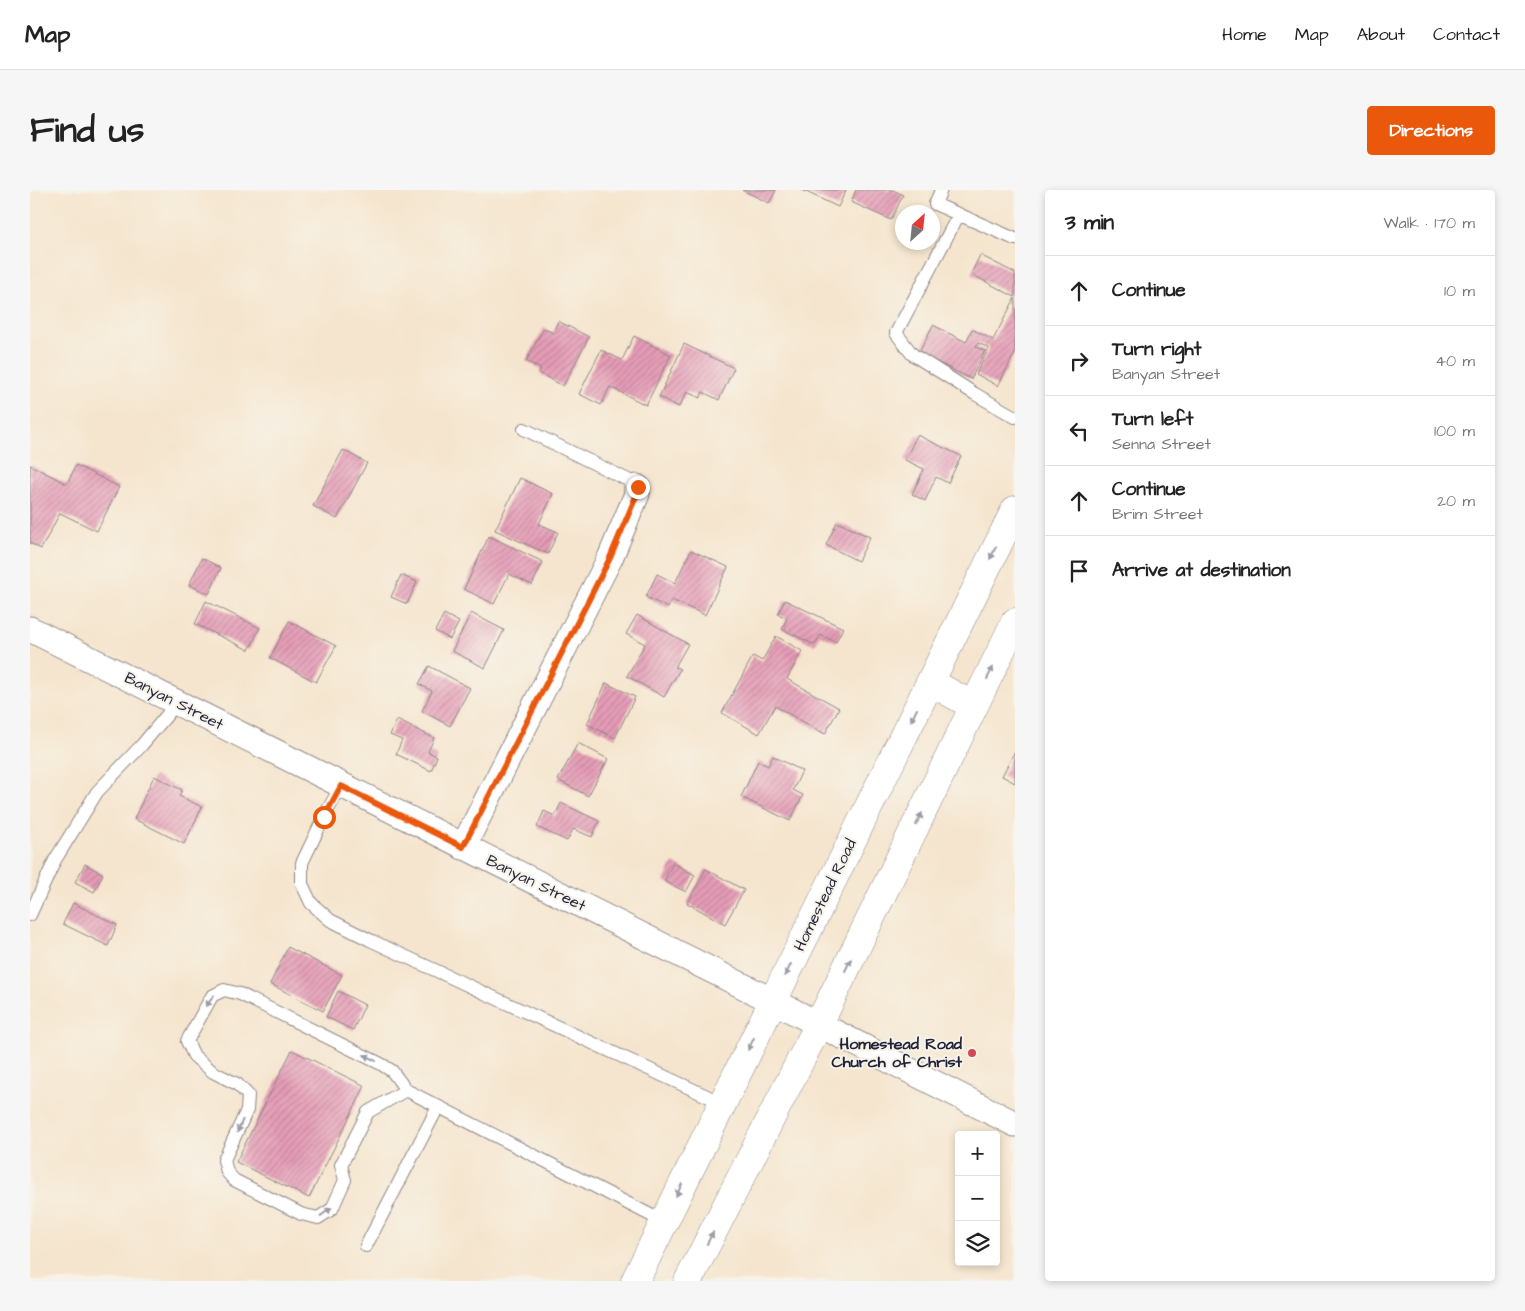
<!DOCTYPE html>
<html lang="en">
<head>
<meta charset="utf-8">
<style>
	:root { --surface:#fff; --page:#f6f6f6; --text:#222; --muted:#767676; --line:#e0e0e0; --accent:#ea580c }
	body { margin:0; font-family:"Architects Daughter",sans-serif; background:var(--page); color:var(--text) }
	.controls { position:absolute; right:15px; bottom:15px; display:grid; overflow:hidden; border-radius:5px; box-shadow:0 2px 8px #0003 }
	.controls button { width:45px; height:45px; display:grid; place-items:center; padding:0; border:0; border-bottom:1px solid var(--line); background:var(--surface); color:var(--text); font:25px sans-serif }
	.compass { position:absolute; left:865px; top:15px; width:45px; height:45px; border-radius:50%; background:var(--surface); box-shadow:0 2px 8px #0003; rotate:27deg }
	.stop { position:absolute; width:15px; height:15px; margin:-11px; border:4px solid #ea580c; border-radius:50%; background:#fff }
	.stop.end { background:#ea580c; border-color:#fff; box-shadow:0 1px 5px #0008 }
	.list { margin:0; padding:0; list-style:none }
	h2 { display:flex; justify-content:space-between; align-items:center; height:65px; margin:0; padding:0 20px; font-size:21px }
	h2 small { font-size:16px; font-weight:400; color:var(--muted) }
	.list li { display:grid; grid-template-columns:32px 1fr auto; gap:15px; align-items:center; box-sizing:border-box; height:70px; padding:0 20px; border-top:1px solid var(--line) }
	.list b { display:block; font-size:19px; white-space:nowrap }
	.list p { margin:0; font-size:16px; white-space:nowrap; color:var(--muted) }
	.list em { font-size:16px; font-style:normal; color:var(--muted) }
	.icon { flex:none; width:28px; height:28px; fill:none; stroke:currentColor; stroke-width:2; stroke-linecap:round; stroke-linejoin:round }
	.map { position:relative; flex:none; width:985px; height:1091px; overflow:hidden; border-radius:5px }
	header { display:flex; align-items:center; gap:30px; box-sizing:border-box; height:70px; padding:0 25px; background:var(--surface); border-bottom:1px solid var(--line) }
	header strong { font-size:24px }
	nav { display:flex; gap:28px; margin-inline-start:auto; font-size:18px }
	.intro { display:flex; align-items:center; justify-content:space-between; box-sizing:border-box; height:120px; padding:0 30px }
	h1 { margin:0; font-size:35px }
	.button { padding:12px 22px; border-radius:5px; background:var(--accent); color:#fff; font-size:18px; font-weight:700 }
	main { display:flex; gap:30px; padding:0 30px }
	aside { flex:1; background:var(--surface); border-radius:5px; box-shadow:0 2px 8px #0003 }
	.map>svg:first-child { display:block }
	.building { fill:url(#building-hatch) }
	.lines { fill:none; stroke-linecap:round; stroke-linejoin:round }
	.lane-casing { stroke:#8c8484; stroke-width:14 }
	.street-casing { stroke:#8c8484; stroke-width:27 }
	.secondary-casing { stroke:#8c8484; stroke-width:29 }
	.lane { stroke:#fff; stroke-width:12 }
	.street { stroke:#fff; stroke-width:25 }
	.secondary { stroke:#fff; stroke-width:28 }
	.oneway { fill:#9c9ca7 }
	.route { stroke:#ea580c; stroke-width:6 }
	.poi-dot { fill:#d1495b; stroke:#f7f3e8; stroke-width:2 }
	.labels { text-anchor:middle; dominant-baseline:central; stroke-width:4; stroke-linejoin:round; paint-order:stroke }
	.street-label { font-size:16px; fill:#22223b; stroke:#f7f3e8 }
	.poi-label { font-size:16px; font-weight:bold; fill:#22223b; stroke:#f7f3e8; text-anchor:end }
</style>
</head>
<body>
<header>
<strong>Map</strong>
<nav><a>Home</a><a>Map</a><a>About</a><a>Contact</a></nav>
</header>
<div class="intro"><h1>Find us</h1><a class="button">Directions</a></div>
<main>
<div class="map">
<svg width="985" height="1091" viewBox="0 0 985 1091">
	<defs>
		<pattern id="building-hatch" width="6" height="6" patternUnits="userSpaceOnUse" patternTransform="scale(1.25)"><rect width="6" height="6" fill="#e69db7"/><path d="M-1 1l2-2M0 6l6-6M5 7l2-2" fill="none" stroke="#ba8096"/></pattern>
	</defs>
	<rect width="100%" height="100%" fill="#f7f3e8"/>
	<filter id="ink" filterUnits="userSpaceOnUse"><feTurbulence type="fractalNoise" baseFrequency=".02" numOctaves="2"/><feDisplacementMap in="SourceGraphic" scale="10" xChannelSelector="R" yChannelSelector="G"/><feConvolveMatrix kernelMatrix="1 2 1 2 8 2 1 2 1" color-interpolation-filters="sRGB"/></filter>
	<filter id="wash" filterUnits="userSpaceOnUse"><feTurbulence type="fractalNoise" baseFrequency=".0096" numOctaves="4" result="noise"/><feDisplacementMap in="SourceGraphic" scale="20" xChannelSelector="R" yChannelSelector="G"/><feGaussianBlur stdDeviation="1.12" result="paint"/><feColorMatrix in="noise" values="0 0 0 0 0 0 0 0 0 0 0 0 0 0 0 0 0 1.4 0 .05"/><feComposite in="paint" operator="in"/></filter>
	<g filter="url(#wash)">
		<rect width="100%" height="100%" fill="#f5e5ce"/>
		<g id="blocks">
			<!-- building -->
			<path class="building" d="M712 0H746L739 13Z
				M772 0H816L808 17Z
				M826 0H863L873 5 861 30 821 12Z
				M950 65 985 83V107L941 84Z
				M985 108V163L968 196 946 184 959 158 948 153 946 157 955 161 941 189 889 163 903 135 936 152 942 139 963 150Z
				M528 131 559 147 533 196 509 183 511 179 496 171 514 138 523 143Z
				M604 146 641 165 616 215 580 197 571 215 549 204 571 160 592 170Z
				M654 154 704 178 689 210 673 202 670 208 657 202 649 217 629 207Z
				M887 245 931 266 918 293 906 287 895 311 882 304 894 279 875 270Z
				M313 260 337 273 307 329 283 316Z
				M0 275 37 294 46 275 89 297 67 341 30 323 11 359 0 353Z
				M490 288 523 304 509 334 528 342 518 364 465 340Z
				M807 332 840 347 828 371 796 355Z
				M459 346 513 372 502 395 479 384 464 414 434 399Z
				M661 360 698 377 675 425 642 410 638 418 616 407 627 384 645 393Z
				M172 368 191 378 179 404 159 395Z
				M371 385 387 392 377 414 361 407Z
				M755 410 813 438 806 452 790 445 785 455 752 439 757 428 748 424Z
				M176 411 230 438 219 460 165 434Z
				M441 423 474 440 455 478 422 461Z
				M414 424 429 432 420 449 405 441Z
				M607 425 658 454 645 477 650 479 634 507 597 486 615 454 596 444Z
				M259 431 306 456 286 492 240 468Z
				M746 446 772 461 757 489 809 518 795 544 745 516 729 544 692 523 723 466 732 471Z
				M399 476 440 498 420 536 392 521 402 501 389 494Z
				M576 493 605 507 585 548 557 534Z
				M367 530 404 548 398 562 407 566 401 581 366 564 372 550 360 545Z
				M548 553 578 569 558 606 528 590Z
				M985 561V593L972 586Z
				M743 566 772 581 763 600 773 605 760 631 711 607 728 571 738 576Z
				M124 586 152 600 149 606 172 617 154 654 104 629Z
				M531 613 569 631 562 647 543 639 537 651 507 637 514 621 525 626Z
				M643 673 665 685 656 702 634 691Z
				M55 674 73 684 64 702 45 692Z
				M676 679 714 700 695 734 657 713Z
				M43 713 87 735 78 756 33 734Z
				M258 757 312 785 293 821 240 794Z
				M308 801 335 815 323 840 296 827Z
				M262 860 335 896 279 1008 206 972Z"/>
		</g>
	</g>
	<g filter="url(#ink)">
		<use href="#blocks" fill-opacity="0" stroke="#8c8484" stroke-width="1"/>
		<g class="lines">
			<defs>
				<path id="lane" d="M911 0 905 14 985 49
					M929 24 866 143 882 164 945 204 985 227
					M494 239 602 292 607 297
					M311 596 294 627 272 673V694L281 713 300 730 340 750 692 913
					M0 725 25 670 67 602 111 556 147 513
					M376 900 362 881 351 874 210 804 194 800 182 806 157 851 164 866 183 882 207 894 218 905 217 920 194 970 197 982 204 990 271 1024 288 1028 302 1019 315 990 311 975 338 922 376 900 634 1032
					M336 1056 408 917"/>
				<path id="street" d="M0 439 743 811 985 934
					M433 657 580 368 607 304V297"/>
				<path id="secondary" d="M900 492 944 516
					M605 1091 985 320
					M658 1091 789 834 985 432"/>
			</defs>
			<!-- lane casing -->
			<use href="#lane" class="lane-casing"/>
			<!-- street casing -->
			<use href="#street" class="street-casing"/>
			<!-- secondary casing -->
			<use href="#secondary" class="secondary-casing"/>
			<!-- lane -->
			<use href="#lane" class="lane"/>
			<!-- street -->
			<use href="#street" class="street"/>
			<!-- secondary -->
			<use href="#secondary" class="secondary"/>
		</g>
		<!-- one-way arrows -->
		<defs><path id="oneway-solid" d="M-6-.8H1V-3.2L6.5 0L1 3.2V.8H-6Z" transform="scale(1.25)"/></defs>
		<g class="oneway">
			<use href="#oneway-solid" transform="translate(963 363) rotate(116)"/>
			<use href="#oneway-solid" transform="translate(960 483) rotate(-64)"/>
			<use href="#oneway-solid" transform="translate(884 525) rotate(116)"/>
			<use href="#oneway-solid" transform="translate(889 629) rotate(-64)"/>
			<use href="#oneway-solid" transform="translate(818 775) rotate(-64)"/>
			<use href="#oneway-solid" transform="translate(758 780) rotate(116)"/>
			<use href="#oneway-solid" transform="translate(180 811) rotate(126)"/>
			<use href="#oneway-solid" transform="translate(721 854) rotate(116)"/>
			<use href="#oneway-solid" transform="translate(340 868) rotate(-153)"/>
			<use href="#oneway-solid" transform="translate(210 936) rotate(113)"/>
			<use href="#oneway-solid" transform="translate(649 1000) rotate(116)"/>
			<use href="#oneway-solid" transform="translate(296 1022) rotate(-36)"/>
			<use href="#oneway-solid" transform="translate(680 1048) rotate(-63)"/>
		</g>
	</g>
	<g class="lines" filter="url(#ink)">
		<!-- route -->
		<path class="route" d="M294 627 311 596 433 657 580 368 607 304 608 297"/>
	</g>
	<!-- markers -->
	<circle class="poi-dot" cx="942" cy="863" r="5"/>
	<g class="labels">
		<!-- street labels -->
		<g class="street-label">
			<text transform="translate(144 511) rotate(27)">Banyan Street</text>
			<text transform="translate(506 693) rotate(26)">Banyan Street</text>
			<text transform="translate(795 705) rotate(-64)">Homestead Road</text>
		</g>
		<!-- poi labels -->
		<g class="poi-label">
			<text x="932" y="854">Homestead Road<tspan x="932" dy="18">Church of Christ</tspan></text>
		</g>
	</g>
</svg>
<div class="controls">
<button>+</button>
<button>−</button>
<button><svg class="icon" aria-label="layers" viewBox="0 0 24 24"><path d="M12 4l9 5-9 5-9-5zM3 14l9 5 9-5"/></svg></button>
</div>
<svg class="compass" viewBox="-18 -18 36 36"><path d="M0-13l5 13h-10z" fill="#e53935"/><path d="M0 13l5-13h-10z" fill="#767676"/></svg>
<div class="stop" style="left:294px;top:627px"></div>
<div class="stop end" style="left:608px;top:297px"></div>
</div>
<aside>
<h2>3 min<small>Walk · 170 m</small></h2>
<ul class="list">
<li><svg class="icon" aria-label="ahead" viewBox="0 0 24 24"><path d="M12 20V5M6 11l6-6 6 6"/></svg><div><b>Continue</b></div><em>10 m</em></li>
<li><svg class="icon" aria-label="right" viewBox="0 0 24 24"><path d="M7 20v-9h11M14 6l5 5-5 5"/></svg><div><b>Turn right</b><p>Banyan Street</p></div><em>40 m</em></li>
<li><svg class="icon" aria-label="left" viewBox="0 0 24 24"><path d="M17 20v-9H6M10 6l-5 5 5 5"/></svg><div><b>Turn left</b><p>Senna Street</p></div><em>100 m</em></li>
<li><svg class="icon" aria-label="ahead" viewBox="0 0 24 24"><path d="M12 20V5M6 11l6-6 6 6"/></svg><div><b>Continue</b><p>Brim Street</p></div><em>20 m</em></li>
<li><svg class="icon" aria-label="arrive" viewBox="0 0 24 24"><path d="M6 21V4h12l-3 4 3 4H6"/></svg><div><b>Arrive at destination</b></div></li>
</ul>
</aside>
</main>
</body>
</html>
